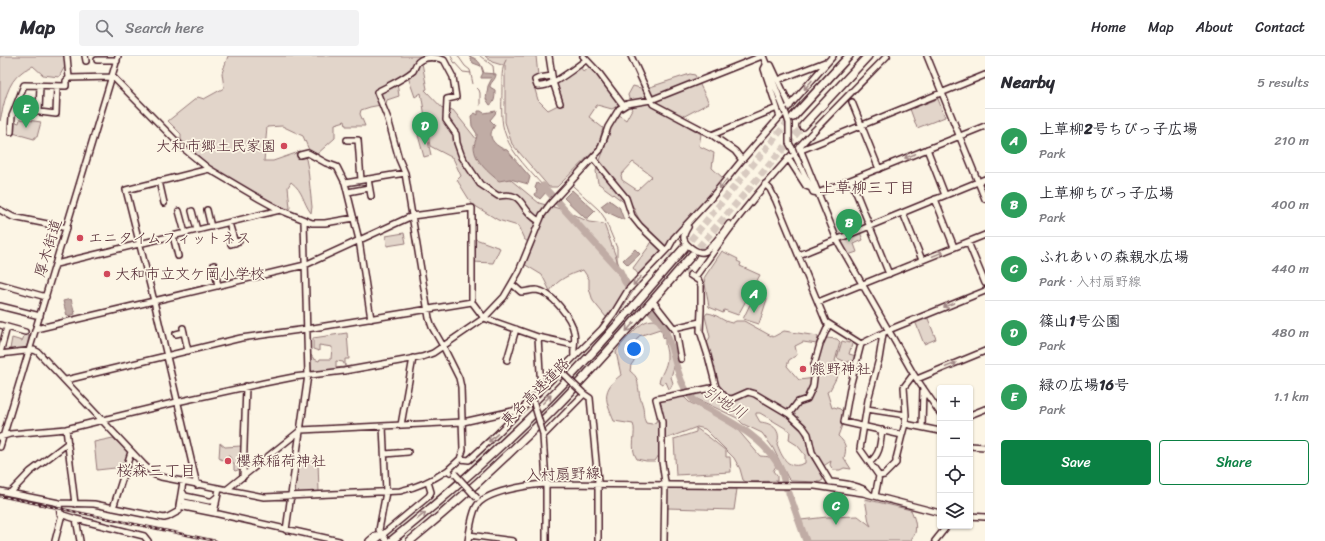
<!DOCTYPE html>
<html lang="en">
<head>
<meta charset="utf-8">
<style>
	:root { --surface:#fff; --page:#f2f2f3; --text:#2b2b33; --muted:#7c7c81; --line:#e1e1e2; --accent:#0b8043 }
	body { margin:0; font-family:Sriracha,"Klee One",sans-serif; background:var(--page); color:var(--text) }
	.controls { position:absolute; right:12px; bottom:12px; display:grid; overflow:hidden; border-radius:4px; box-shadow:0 1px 3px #0004 }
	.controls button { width:36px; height:36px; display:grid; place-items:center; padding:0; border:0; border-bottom:1px solid var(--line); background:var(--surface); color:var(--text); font:20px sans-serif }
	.you { position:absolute; left:634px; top:293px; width:14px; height:14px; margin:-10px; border:3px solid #fff; border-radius:50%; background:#1a73e8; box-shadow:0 0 0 6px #1a73e833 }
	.badge { display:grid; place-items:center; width:26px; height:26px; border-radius:50%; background:var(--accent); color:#fff; font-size:13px; font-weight:700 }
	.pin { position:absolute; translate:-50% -33px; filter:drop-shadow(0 1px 2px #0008) }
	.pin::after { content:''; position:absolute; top:21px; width:14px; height:12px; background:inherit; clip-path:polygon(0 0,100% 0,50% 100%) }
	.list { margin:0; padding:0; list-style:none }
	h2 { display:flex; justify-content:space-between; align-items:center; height:52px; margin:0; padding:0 16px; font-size:17px }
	h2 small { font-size:13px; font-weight:400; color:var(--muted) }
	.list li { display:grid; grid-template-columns:26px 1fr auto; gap:12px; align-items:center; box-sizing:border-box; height:64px; padding:0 16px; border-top:1px solid var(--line) }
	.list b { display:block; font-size:15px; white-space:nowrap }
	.list p { margin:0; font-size:13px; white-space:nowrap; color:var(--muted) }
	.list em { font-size:13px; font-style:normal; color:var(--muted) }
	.actions { display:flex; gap:8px; padding:12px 16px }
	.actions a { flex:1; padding:9px 0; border:1px solid var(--accent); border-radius:4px; text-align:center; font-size:14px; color:var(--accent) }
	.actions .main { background:var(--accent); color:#fff }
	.icon { flex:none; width:22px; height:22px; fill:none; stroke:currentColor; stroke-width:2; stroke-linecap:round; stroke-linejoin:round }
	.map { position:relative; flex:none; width:985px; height:485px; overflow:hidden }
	header { display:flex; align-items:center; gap:24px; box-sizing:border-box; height:56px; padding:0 20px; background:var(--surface); border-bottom:1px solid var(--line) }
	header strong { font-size:19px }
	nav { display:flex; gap:22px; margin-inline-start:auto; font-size:14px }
	.search { width:280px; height:36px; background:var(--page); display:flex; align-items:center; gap:10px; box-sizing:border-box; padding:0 14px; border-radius:4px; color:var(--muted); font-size:15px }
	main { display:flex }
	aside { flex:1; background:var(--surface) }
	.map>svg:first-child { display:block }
	.green { fill:#e2d5ca; stroke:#967a7a; fill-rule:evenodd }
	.water { fill:#c0aca5; stroke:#917474 }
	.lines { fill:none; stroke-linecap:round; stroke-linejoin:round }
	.stream { stroke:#917474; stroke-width:1 }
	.river { stroke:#c0aca5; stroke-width:7 }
	.minor-tunnel { stroke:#d8cac0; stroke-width:5; stroke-dasharray:5 2.5; stroke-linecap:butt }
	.highway-tunnel { stroke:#d8cac0; stroke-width:7; stroke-dasharray:7 3.5; stroke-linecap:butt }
	.minor-casing { stroke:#4a1f2b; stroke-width:8 }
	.highway-casing { stroke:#4a1f2b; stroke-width:10 }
	.minor { stroke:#fcf5e5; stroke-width:5 }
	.highway { stroke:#fcf5e5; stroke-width:7 }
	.rail-casing { stroke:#4a1f2b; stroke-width:2.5 }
	.rail { stroke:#fcf5e5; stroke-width:1; stroke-dasharray:3; stroke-linecap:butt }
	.minor-bridge-casing { stroke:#4a1f2b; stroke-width:8; stroke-linecap:butt }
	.minor-bridge { stroke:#fcf5e5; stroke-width:5 }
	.oneway { stroke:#a38a88 }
	.poi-dot { fill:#d1495b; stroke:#fcf5e5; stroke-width:1.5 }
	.labels { text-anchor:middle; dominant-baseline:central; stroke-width:3.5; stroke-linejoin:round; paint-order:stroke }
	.poi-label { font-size:15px; fill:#4a1f2b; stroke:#fcf5e5; text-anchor:start }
	.street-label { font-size:15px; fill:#4a1f2b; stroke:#fcf5e5 }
	.neighbourhood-label { font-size:16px; fill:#4a1f2b; stroke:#fcf5e5 }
	.water-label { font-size:16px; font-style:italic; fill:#6d4950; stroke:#fcf5e5 }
</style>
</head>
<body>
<header>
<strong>Map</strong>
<div class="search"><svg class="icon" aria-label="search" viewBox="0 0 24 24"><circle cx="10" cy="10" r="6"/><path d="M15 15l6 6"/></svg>Search here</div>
<nav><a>Home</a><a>Map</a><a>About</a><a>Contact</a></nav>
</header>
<main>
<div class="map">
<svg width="985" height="485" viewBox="0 0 985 485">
	<rect width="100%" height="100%" fill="#fcf5e5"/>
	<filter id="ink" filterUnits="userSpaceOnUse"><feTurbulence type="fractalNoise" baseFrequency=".025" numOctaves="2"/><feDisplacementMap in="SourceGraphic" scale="8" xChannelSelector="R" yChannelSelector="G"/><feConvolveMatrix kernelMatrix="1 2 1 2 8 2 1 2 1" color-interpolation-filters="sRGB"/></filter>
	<g filter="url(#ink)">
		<!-- green -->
		<path class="green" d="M0 0H68V9L64 12 59 21 43 19 33 10C30 12 25 13 22 16 7 26 4 48 0 65Z
			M228 0H442L440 5H431L422 7 427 33 425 34 446 56 453 54 506 120 539 147 564 154 589 166 604 168 620 212 634 234 622 252 606 261 593 245 589 232V223L583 214C570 218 557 224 550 235L542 219 524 208 533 190 524 183 518 170 498 164 472 148 457 124 461 120 453 102 430 90 421 37 415 41 408 21 397 27 399 40 387 44 386 48 370 51 361 54 360 58 365 70H346L345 65 335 68V82L316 99 310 101 309 94 303 80 282 70 267 71 264 105H273L299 96 306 103 308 113 312 151 311 157C302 145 304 136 291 126L288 131 290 152 287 153 261 141 213 113 181 84V78L168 65 198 41 204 43 224 32 222 17Z
			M485 0H536L538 20 532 23 538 44 548 54 562 47 555 28 579 10 584 16 589 12 596 18 619 49 612 53 597 49 589 61 603 72 598 91 557 131H549L512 88 505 66V10L492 6Z
			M690 18 695 19 709 47 677 64 701 78 699 90 714 97 712 112 724 123 670 185 638 218 633 212 650 189 652 180 640 165 632 149 625 147 598 127 596 115 609 80 608 76 618 58 626 64 632 53 628 39 633 30 644 33ZM633 106 652 120 637 134 622 124 621 119Z
			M938 43 945 61 917 72 910 53Z
			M20 63 41 66 37 81H35L34 83 13 77V65L19 67Z
			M426 77 431 99 424 101 418 79Z
			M860 176 863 184 854 188 857 196 848 199 840 184Z
			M404 177 406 187 387 190 386 180Z
			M473 182 500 192 493 207 473 206Z
			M722 195 738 203 737 205 741 207 740 210 760 219 738 259 724 254 723 257 709 251 704 222Z
			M754 240 766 241 767 243 759 268 743 263Z
			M707 257C718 258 721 265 732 267L736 265H744L773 281 784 275 818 280 817 288 803 286 795 290 797 299 789 304 787 310 799 324 815 322C817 308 817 294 826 282L837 283 840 286 835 305 842 311 830 334 827 336 832 352 834 351 840 353 843 356 842 362 844 364 838 380C846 387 847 392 844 402L851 413 844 412 840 414H833L830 409 831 405 822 411 813 396 811 383 789 355 772 344 766 343 765 345 769 350 785 359 803 376 812 403 822 417 823 424 820 426 791 425 788 422 773 392 762 377 743 368 737 362 693 341 691 338 713 334 716 335 706 288 710 281 705 260ZM756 357H760L790 375 789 384 797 389 805 399V407C788 415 782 401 777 388 782 375 773 367 760 366L756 359Z
			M927 260 936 283 924 288 915 265Z
			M661 263 666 264 668 270 667 282 671 293V298L675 307 671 321 673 327 670 333H669L666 326 662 328 659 326C661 318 667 311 667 302 668 295 664 290 665 283L663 281 662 276 660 273 639 280 634 288V305L631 309 630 315C639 322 637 325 639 335 639 341 642 346 643 351 644 358 643 361 646 367L652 368 656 366 659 352 658 346 661 343 682 339 689 346 722 363 737 373 760 400C770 401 770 399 776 410L773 415 777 420V425L746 426 743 424 740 413 734 402 705 373 697 371 660 385 659 399 655 405H646L637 403C629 392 637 376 633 368L614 365C605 344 601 334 621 319L616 296C620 289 638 269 645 266 651 263 655 265 661 263Z
			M347 277 349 303H345V310L343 306 336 305V312L351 310 352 312 311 317 310 298 314 303 319 305 320 303H331L332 291 319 289V295L313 293V282Z
			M25 278 29 280C28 283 28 291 24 293 19 296 9 295 3 295L2 294 10 293 12 282 22 285Z
			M850 283 853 285 849 298 856 300 855 307 848 305V307L837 302 842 285 849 287Z
			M696 372 710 382 726 395V401H730L731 416 676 419 674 383 696 376Z
			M113 382 129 397 124 411 97 414 94 386Z
			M220 387 225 391 241 390 243 392 241 413 235 415 234 414V408L229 400H227L222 404 219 402Z
			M318 405 319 436 294 437 293 436 298 406Z
			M667 432 737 433 734 454 667 452Z
			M865 443 911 454C914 461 917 469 915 477 914 481 911 481 911 485H808L801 464 827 461 858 460 871 470 869 466Z"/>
		<!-- water -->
		<path class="water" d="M469 0C478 3 481 7 484 17L496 18C496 24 490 26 490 31L495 34C495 40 495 47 490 49L486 43 488 30 492 22H481V21L483 17 481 10 473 7Z
			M478 55H481L484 57 496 55 495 58 490 64 495 69C494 71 491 75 491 78 490 86 501 93 507 94L530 121 528 128 510 123 499 125C489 117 474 105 474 90 475 85 477 82 477 78L472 70 471 60 475 57 478 59Z
			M537 127 547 135 540 143 535 139 537 134 535 132Z
			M572 134 595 155 588 162H585L564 142Z
			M609 144 620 152V153L624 164 605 155 601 150Z
			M635 193 640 198 628 209 623 204Z
			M71 243 75 258 67 260 63 245Z"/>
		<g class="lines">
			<!-- stream -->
			<path class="stream" d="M451 0 454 6 463 16 471 17
				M458 0 465 10 470 14 473 28 479 34 480 37V49
				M480 0 493 10 494 19
				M506 4C501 12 502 25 502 34 502 49 500 66 506 80 512 98 531 116 543 130
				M573 130 599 154 604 161 617 192V212"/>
			<!-- river -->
			<path class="river" d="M543 130 620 215 625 226 628 230
				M650 254C655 260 661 265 664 272 676 295 675 328 696 346 726 364 763 379 780 412 783 418 784 425 786 432
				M789 437 806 485"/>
			<!-- minor-tunnel -->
			<path class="minor-tunnel" d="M664 193 690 219"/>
			<!-- highway-tunnel -->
			<path class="highway-tunnel" d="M684 192 792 61
				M692 199 803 70"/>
			<defs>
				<path id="minor" d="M67 0 69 22
					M85 0 86 5
					M549 0 553 26 560 47
					M583 0 599 17 623 49
					M631 0 653 48 712 79 735 95 742 104
					M763 0 784 53
					M927 0 985 143
					M97 4H113L117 5
					M766 9 764 13 780 61
					M766 9H771L790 50
					M112 20 183 92 209 113 260 143 280 154 312 167H325L354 162
					M552 20 539 22 535 24 537 30C552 32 574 12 586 4
					M778 24 825 6 827 7
					M57 30 56 58 15 53 24 29 66 30V25L69 22 112 21
					M852 46 879 113
					M39 56 40 29
					M786 58 789 67V87L792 92
					M11 76 12 60 15 53
					M712 79 777 52
					M347 84H358L361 124
					M799 90 837 184 914 319 940 357
					M927 93 945 139
					M801 94 985 19
					M794 97 811 132 813 136 818 137 985 70
					M300 99 308 97 326 107 337 111 345 127
					M593 102 626 142 632 160 640 170 664 193
					M788 102 806 130 811 132
					M368 123 371 140
					M851 124 889 218
					M159 125 164 147
					M765 128 770 133 776 145 826 266 861 288 891 273 985 235
					M348 136 369 132
					M935 143 954 191
					M0 154 13 161 67 172
					M207 154 211 171
					M179 155 185 177
					M192 155 197 174
					M903 157 922 204
					M229 167 235 187
					M688 171C686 174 683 179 684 183 685 189 698 198 704 196 711 193 724 175 729 168
					M173 180 178 200
					M968 186 985 227
					M231 188 239 185
					M799 199 985 123
					M56 208 280 154
					M214 209 218 230
					M690 219 699 225 701 230V254L700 275 708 300 716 331 726 342 732 343 748 336 755 338 789 358 803 371 808 378 812 396 830 426C840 427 863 429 869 438
					M695 221C711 200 725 178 742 157 786 101 837 51 887 0
					M0 228 46 241
					M512 228 521 236C526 236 531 234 536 234 551 235 572 263 574 276 576 284 573 292 574 300
					M818 246 985 179
					M655 248 676 275 681 303
					M0 250 40 260
					M371 263 359 184 345 127 405 117
					M0 269 25 276
					M183 272 188 295
					M674 272 700 266
					M36 273 305 209 412 160 472 152V246
					M176 278 184 276
					M538 281 541 334
					M861 288 851 327 844 366 902 379 905 368
					M0 297 7 271
					M0 298 34 294 38 296 144 409 155 419 161 421 264 441 400 435C418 431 433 424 448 414L450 416
					M507 304 516 273
					M914 319H913L904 331 906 359 905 368 940 375
					M917 323 985 295
					M66 324 241 282 307 273 472 246 484 262 538 281 574 289
					M867 353 906 359
					M789 358 798 346 807 343 813 330 814 322V309L820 288 829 268
					M970 359 985 353
					M401 369 413 302
					M383 370 386 436 379 474 387 485
					M922 371 923 332
					M66 373 75 448
					M0 381 10 378 66 373 177 346 264 327 294 321 344 315 422 301 433 297 484 262 504 241 519 215 542 159 551 147 600 94 608 71 619 53 627 48 651 44 762 0
					M970 390 985 391
					M0 391 118 0
					M385 398 408 396
					M460 403 469 404 496 379 602 273 614 257 628 234 669 191 674 182 711 142 742 104 833 0
					M870 406C881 397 880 387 882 374
					M448 414 460 403 463 394 461 331 459 322 443 290 432 271 429 262 405 117 399 103 388 63 377 36C388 30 404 23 413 15 415 12 415 9 418 6 425 0 435 1 444 4L453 21 456 41 447 43 446 64 456 78 457 87 462 101 480 128 498 140C526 135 518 153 539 165
					M879 420 884 419 896 407V403L902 379
					M243 421 246 330
					M183 426 179 450 214 457 219 433
					M197 429 154 245 126 134 209 113
					M226 434 301 374 463 366 517 354H521
					M0 435 59 447 94 448 164 462 168 461 179 455V450
					M182 435 185 440 209 445H212L217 441
					M10 437 30 416 68 387
					M875 440 879 420 860 393 868 344 879 303 883 278
					M181 442 184 446 208 451 211 452 216 448
					M59 447 60 458 76 463 144 480 148 485
					M113 452 131 396
					M214 457 339 485
					M970 460 985 461
					M76 463 80 485
					M286 474 308 319 304 165
					M469 479 513 485
					M55 485 62 458
					M369 485 376 479 382 478
					M375 485 429 440 431 436 428 426
					M468 485C470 474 471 461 476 451 484 435 529 429 546 428L815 430 863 437 940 457
					M546 485V425L543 380 584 338 590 342 598 426V485
					M664 485 665 426 662 406V366L656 343 716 331
					M935 485 947 470"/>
				<path id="highway" d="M793 61 849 0
					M803 70 868 0
					M391 485C463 427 532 363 594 295 625 261 654 226 684 192
					M410 485C460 444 508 400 553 354 601 305 647 251 692 199"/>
			</defs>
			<!-- minor casing -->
			<use href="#minor" class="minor-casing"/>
			<!-- highway casing -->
			<use href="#highway" class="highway-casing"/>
			<!-- minor -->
			<use href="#minor" class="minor"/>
			<!-- highway -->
			<use href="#highway" class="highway"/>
			<defs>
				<path id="rail" d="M0 440 216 485"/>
			</defs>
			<!-- rail casing -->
			<use href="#rail" class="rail-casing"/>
			<!-- rail -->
			<use href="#rail" class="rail"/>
			<defs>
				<path id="minor-bridge" d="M784 53 786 58
					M792 92 794 97
					M561 316 583 337
					M533 344 543 378
					M455 418 477 442"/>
			</defs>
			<!-- minor-bridge casing -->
			<use href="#minor-bridge" class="minor-bridge-casing"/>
			<!-- minor-bridge -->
			<use href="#minor-bridge" class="minor-bridge"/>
		</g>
		<!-- one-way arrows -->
		<defs><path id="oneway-shaft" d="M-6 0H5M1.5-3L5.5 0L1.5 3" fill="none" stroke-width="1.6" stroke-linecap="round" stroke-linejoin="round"/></defs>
		<g class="oneway">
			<use href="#oneway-shaft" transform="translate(808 29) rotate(131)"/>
			<use href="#oneway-shaft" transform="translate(910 100) rotate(158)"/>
			<use href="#oneway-shaft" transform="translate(723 128) rotate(129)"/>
			<use href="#oneway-shaft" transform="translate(938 198) rotate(-22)"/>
			<use href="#oneway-shaft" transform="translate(637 225) rotate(132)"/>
			<use href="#oneway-shaft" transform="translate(949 249) rotate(158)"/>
			<use href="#oneway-shaft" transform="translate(630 271) rotate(132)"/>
			<use href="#oneway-shaft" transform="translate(951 309) rotate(-22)"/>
			<use href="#oneway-shaft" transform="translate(547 343) rotate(-46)"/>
			<use href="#oneway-shaft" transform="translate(493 382) rotate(137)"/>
			<use href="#oneway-shaft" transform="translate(421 460) rotate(-40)"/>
		</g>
	</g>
	<!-- markers -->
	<g class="poi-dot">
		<circle cx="284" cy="90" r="4"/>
		<circle cx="80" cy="182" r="4"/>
		<circle cx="107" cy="218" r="4"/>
		<circle cx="803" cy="313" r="4"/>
		<circle cx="228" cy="405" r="4"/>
	</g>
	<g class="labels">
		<!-- poi labels -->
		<g class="poi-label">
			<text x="276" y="90" text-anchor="end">大和市郷土民家園</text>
			<text x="88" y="182">エニタイムフィットネス</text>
			<text x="115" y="218">大和市立文ケ岡小学校</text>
			<text x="811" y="313">熊野神社</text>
			<text x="236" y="405">櫻森稲荷神社</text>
		</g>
		<!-- street labels -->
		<g class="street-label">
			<text transform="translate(48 192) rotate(-73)">厚木街道</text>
			<text transform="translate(535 336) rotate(-45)">東名高速道路</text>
			<text transform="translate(563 418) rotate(-2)">入村扇野線</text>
		</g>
		<!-- neighbourhood labels -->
		<g class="neighbourhood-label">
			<text x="867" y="131">上草柳三丁目</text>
			<text x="156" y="414">桜森三丁目</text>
		</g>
		<!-- water labels -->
		<g class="water-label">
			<text transform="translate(725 346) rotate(32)">引地川</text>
		</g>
	</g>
</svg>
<div class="controls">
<button>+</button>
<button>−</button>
<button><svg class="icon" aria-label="locate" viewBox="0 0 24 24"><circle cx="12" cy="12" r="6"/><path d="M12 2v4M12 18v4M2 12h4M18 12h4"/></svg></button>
<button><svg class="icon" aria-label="layers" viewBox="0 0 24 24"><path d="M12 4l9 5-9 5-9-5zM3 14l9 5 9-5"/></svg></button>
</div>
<div class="you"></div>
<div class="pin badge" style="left:754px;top:257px;background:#2e9e5b">A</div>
<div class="pin badge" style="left:849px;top:186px;background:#2e9e5b">B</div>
<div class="pin badge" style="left:836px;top:469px;background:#2e9e5b">C</div>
<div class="pin badge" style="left:425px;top:89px;background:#2e9e5b">D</div>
<div class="pin badge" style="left:26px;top:72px;background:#2e9e5b">E</div>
</div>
<aside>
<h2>Nearby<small>5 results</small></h2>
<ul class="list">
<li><span class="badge" style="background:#2e9e5b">A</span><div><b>上草柳2号ちびっ子広場</b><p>Park</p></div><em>210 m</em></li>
<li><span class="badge" style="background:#2e9e5b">B</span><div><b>上草柳ちびっ子広場</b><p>Park</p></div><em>400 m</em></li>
<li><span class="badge" style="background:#2e9e5b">C</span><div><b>ふれあいの森親水広場</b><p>Park · 入村扇野線</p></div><em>440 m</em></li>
<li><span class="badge" style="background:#2e9e5b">D</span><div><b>篠山1号公園</b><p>Park</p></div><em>480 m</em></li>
<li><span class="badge" style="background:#2e9e5b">E</span><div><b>緑の広場16号</b><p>Park</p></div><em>1.1 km</em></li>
</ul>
<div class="actions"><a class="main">Save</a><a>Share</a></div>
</aside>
</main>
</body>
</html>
